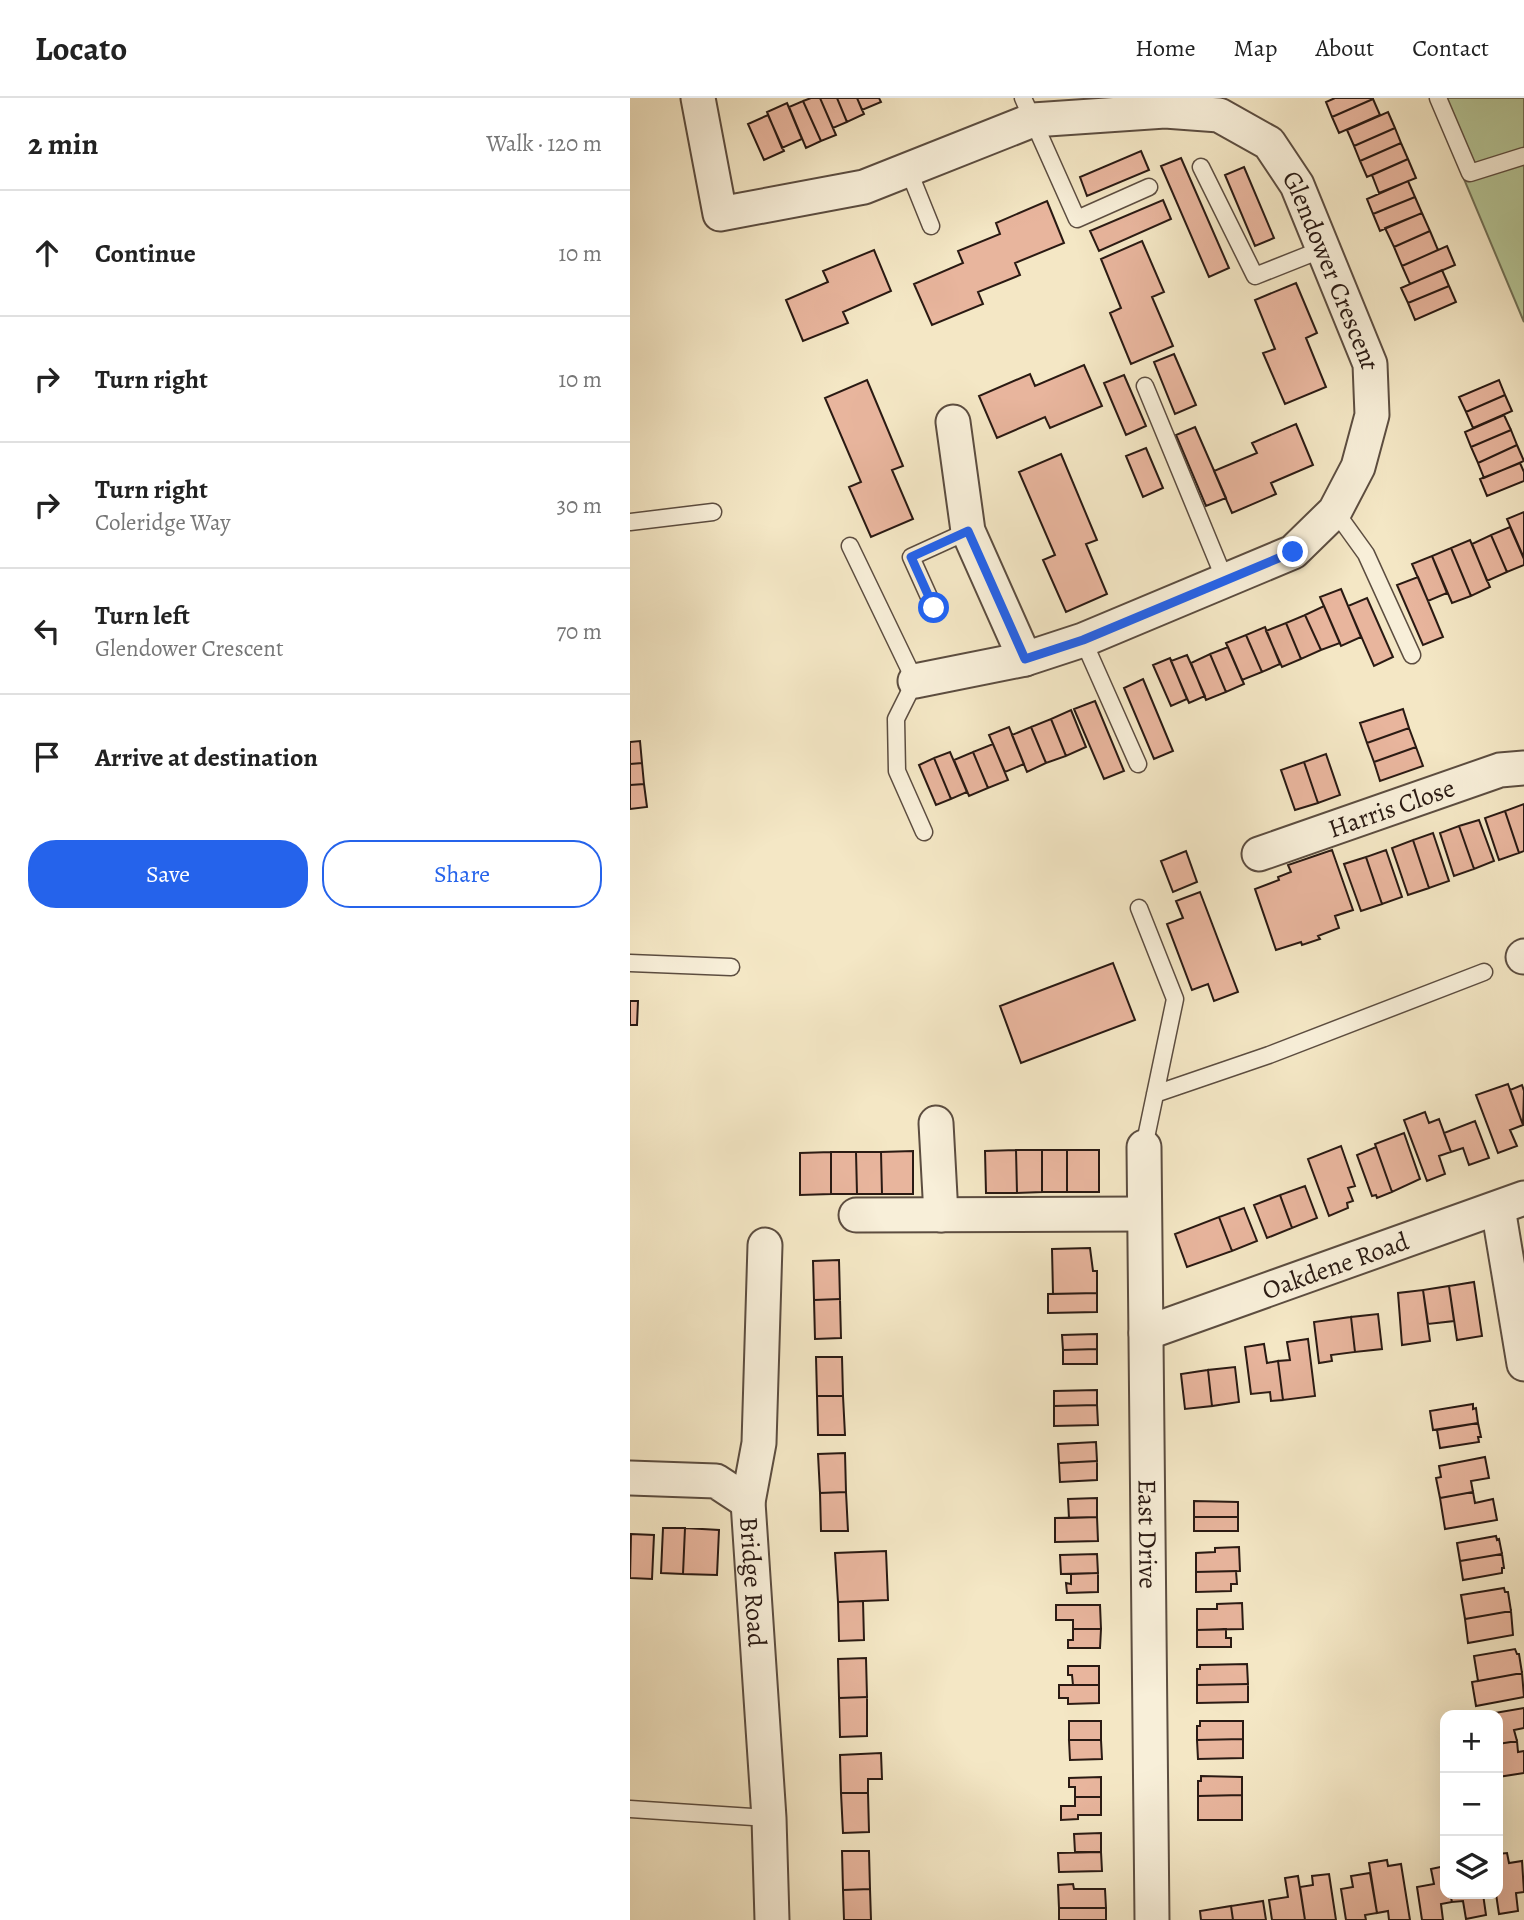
<!DOCTYPE html>
<html lang="en">
<head>
<meta charset="utf-8">
<style>
	:root { --surface:#fff; --page:#f2f2f2; --text:#222; --muted:#767676; --line:#e0e0e0; --accent:#2563eb }
	body { margin:0; font-family:Alegreya,serif; background:var(--page); color:var(--text) }
	.controls { position:absolute; right:21px; bottom:21px; display:grid; overflow:hidden; border-radius:14px; box-shadow:0 7px 28px #0002 }
	.controls button { width:63px; height:63px; display:grid; place-items:center; padding:0; border:0; border-bottom:2px solid var(--line); background:var(--surface); color:var(--text); font:35px sans-serif }
	.stop { position:absolute; width:21px; height:21px; margin:-16px; border:5px solid #2563eb; border-radius:50%; background:#fff }
	.stop.end { background:#2563eb; border-color:#fff; box-shadow:0 2px 7px #0008 }
	.list { margin:0; padding:0; list-style:none }
	h2 { display:flex; justify-content:space-between; align-items:center; height:91px; margin:0; padding:0 28px; font-size:30px }
	h2 small { font-size:23px; font-weight:400; color:var(--muted) }
	.list li { display:grid; grid-template-columns:46px 1fr auto; gap:21px; align-items:center; box-sizing:border-box; height:126px; padding:0 28px; border-top:2px solid var(--line) }
	.list b { display:block; font-size:26px; white-space:nowrap }
	.list p { margin:0; font-size:23px; white-space:nowrap; color:var(--muted) }
	.list em { font-size:23px; font-style:normal; color:var(--muted) }
	.actions { display:flex; gap:14px; padding:21px 28px }
	.actions a { flex:1; padding:16px 0; border:2px solid var(--accent); border-radius:28px; text-align:center; font-size:24px; color:var(--accent) }
	.actions .main { background:var(--accent); color:#fff }
	.icon { flex:none; width:38px; height:38px; fill:none; stroke:currentColor; stroke-width:2; stroke-linecap:round; stroke-linejoin:round }
	.map { position:relative; flex:none; width:894px; height:1822px; overflow:hidden }
	header { display:flex; align-items:center; gap:42px; box-sizing:border-box; height:98px; padding:0 35px; background:var(--surface); border-bottom:2px solid var(--line) }
	header strong { font-size:33px }
	nav { display:flex; gap:38px; margin-inline-start:auto; font-size:24px }
	main { display:flex }
	aside { flex:1; background:var(--surface) }
	.map>svg:first-child { display:block }
	.garden { fill:#b6c798; stroke:#707056; stroke-width:2 }
	.building { fill:#e8b59d; stroke:#2a1a13; stroke-width:2 }
	.lines { fill:none; stroke-linecap:round; stroke-linejoin:round }
	.service-casing { stroke:#5c4d40; stroke-width:19 }
	.minor-casing { stroke:#5c4d40; stroke-width:37 }
	.service { stroke:#f8efd9; stroke-width:16 }
	.minor { stroke:#f8efd9; stroke-width:33 }
	.route { stroke:#2563eb; stroke-width:9 }
	.labels { text-anchor:middle; dominant-baseline:central; stroke-width:6; stroke-linejoin:round; paint-order:stroke }
	.street-label { font-size:26px; fill:#2a1a13; stroke:#f8efd9 }
</style>
</head>
<body>
<header>
<strong>Locato</strong>
<nav><a>Home</a><a>Map</a><a>About</a><a>Contact</a></nav>
</header>
<main>
<aside>
<h2>2 min<small>Walk · 120 m</small></h2>
<ul class="list">
<li><svg class="icon" aria-label="ahead" viewBox="0 0 24 24"><path d="M12 20V5M6 11l6-6 6 6"/></svg><div><b>Continue</b></div><em>10 m</em></li>
<li><svg class="icon" aria-label="right" viewBox="0 0 24 24"><path d="M7 20v-9h11M14 6l5 5-5 5"/></svg><div><b>Turn right</b></div><em>10 m</em></li>
<li><svg class="icon" aria-label="right" viewBox="0 0 24 24"><path d="M7 20v-9h11M14 6l5 5-5 5"/></svg><div><b>Turn right</b><p>Coleridge Way</p></div><em>30 m</em></li>
<li><svg class="icon" aria-label="left" viewBox="0 0 24 24"><path d="M17 20v-9H6M10 6l-5 5 5 5"/></svg><div><b>Turn left</b><p>Glendower Crescent</p></div><em>70 m</em></li>
<li><svg class="icon" aria-label="arrive" viewBox="0 0 24 24"><path d="M6 21V4h12l-3 4 3 4H6"/></svg><div><b>Arrive at destination</b></div></li>
</ul>
<div class="actions"><a class="main">Save</a><a>Share</a></div>
</aside>
<div class="map">
<svg width="894" height="1822" viewBox="0 0 894 1822">
	<rect width="100%" height="100%" fill="#f4e7c5"/>
	<filter id="stains"><feTurbulence type="fractalNoise" baseFrequency=".00286" numOctaves="4"/><feColorMatrix values="0 0 0 0 .2 0 0 0 0 .09 0 0 0 0 .02 0 0 0 .5 -.17"/></filter>
	<radialGradient id="worn" r=".72"><stop offset=".6" stop-color="#630" stop-opacity="0"/><stop offset="1" stop-color="#630" stop-opacity=".3"/></radialGradient>
	<!-- garden -->
	<path class="garden" d="M800 0H894V224Z"/>
	<!-- building -->
	<path class="building" d="M181 0H190L206 37 191 43 173 3Z
		M190 0H207L217 24 203 30Z
		M207 0H227L234 16 217 24Z
		M227 0H249L251 4 232 12Z
		M705 0H743V1L702 19 696 4Z
		M743 1 750 17 709 35 702 19Z
		M173 3 191 43 176 50 159 9Z
		M157 5 172 41 152 50 137 14Z
		M758 14 765 30 724 48 717 32Z
		M138 17 154 53 134 62 118 26Z
		M765 30 771 45 730 63 724 48Z
		M771 45 778 61 737 79 730 63Z
		M511 53 519 72 457 98 450 79Z
		M551 60 599 170 579 179 531 68Z
		M778 61 786 80 749 95 742 77Z
		M614 69 644 140 625 148 595 77Z
		M778 83 785 99 743 116 737 101Z
		M785 99 792 115 750 133 743 116Z
		M533 102 541 121 469 153 460 133Z
		M417 103 434 145 385 165 390 177 348 194 353 206 302 227 284 186 333 165 328 153 370 136 366 125Z
		M792 115 800 133 764 149 755 130Z
		M800 133 808 152 772 168 764 149Z
		M512 143 534 194 522 199 543 248 501 266 480 215 491 210 471 161Z
		M817 148 825 167 780 186 772 168Z
		M244 152 261 193 213 214 218 225 173 243 156 202 198 184 193 173Z
		M812 172 819 188 778 205 771 190Z
		M666 185 687 235 676 240 696 289 655 306 633 255 645 251 625 202Z
		M819 188 826 204 785 222 778 205Z
		M544 256 566 307 545 316 524 264Z
		M454 267 472 308 420 330 415 319 367 340 349 298 400 276 405 288Z
		M494 277 516 328 496 337 474 285Z
		M237 282 273 368 262 372 283 421 241 439 219 389 231 384 195 300Z
		M869 282 875 297 836 314 829 299Z
		M875 297 882 313 843 330 836 314Z
		M874 317 881 332 841 349 835 334Z
		M666 326 683 367 641 385 646 396 602 415 584 373 627 355 622 345Z
		M565 329 596 400 576 408 546 337Z
		M881 332 887 347 848 365 841 349Z
		M887 347 894 363 854 380 848 365Z
		M516 350 533 390 513 399 496 358Z
		M431 356 467 442 456 446 477 496 436 514 413 462 425 457 389 374Z
		M890 365 894 374V383L857 398 850 381Z
		M894 414V458H893L877 421Z
		M880 429 894 461V467L877 474 861 437Z
		M861 437 877 474 857 483 842 446Z
		M840 442 860 489 841 498 821 450Z
		M821 450 841 498 822 505 802 458Z
		M802 458 817 495 798 503 782 466Z
		M788 479 813 539 793 547 767 487Z
		M711 491 731 539 711 548 690 499Z
		M737 500 763 559 744 568 718 508Z
		M694 508 710 545 691 552 675 517Z
		M675 517 691 552 671 561 656 525Z
		M656 525 671 561 652 569 636 533Z
		M635 529 650 566 632 574 616 537Z
		M616 537 632 574 612 582 596 545Z
		M598 549 614 586 596 594 580 556Z
		M580 556 596 594 576 602 561 565Z
		M557 557 575 598 559 605 541 563Z
		M540 560 557 601 541 608 523 567Z
		M513 581 543 653 524 661 494 590Z
		M465 603 494 673 474 681 444 611Z
		M773 611 779 630 737 645 730 625Z
		M441 612 456 649 436 658 421 621Z
		M421 621 436 658 416 665 401 629Z
		M379 629 394 666 375 674 359 637Z
		M401 629 416 665 397 674 382 637Z
		M779 630 786 649 744 664 737 645Z
		M10 643 12 665 0 666V644Z
		M363 646 378 682 358 690 343 654Z
		M786 649 793 668 750 683 744 664Z
		M320 654 337 694 321 701 304 660Z
		M343 654 358 690 339 698 324 662Z
		M696 656 710 697 688 705 674 664Z
		M304 660 321 701 306 707 289 667Z
		M674 664 688 705 665 712 651 672Z
		M12 665 14 686 0 687V666Z
		M14 686 17 709 0 711V687Z
		M894 706V753L889 755 875 713Z
		M875 713 889 755 869 762 855 720Z
		M849 722 864 763 844 771 829 728Z
		M829 728 844 771 824 778 810 735Z
		M803 735 819 783 799 790 783 742Z
		M783 742 799 790 778 797 762 750Z
		M702 752 723 812 705 818 709 830 688 838 690 841 672 847 671 844 646 852 625 791 649 782 648 779 661 774 658 767Z
		M756 752 772 799 752 806 736 759Z
		M556 753 567 784 543 794 531 763Z
		M736 759 752 806 731 813 714 766Z
		M570 794 608 894 584 903 578 886 562 892 537 826 553 820 546 803Z
		M483 865 505 922 391 965 370 908Z
		M0 903H8L7 927H0Z
		M878 986 893 1027 880 1032 887 1048 868 1055 846 997Z
		M892 987 894 993 893 1027 880 992Z
		M795 1014 799 1025 809 1021 821 1054 809 1058 815 1076 797 1083 774 1022Z
		M845 1023 859 1060 839 1067 833 1050 821 1054 814 1035Z
		M774 1035 790 1081 762 1094 745 1046Z
		M711 1048 725 1088 718 1090 723 1103 717 1105 718 1110 699 1118 678 1061Z
		M746 1049 762 1094 747 1100 746 1097 742 1098 727 1057Z
		M386 1052 387 1095H356L355 1053Z
		M386 1052H412V1094L387 1095Z
		M412 1052H437V1094H412Z
		M437 1052H469V1094H437Z
		M283 1053V1096H252L251 1054Z
		M201 1054V1096L170 1097V1055Z
		M201 1054H226L227 1096H201Z
		M226 1054H251L252 1096H227Z
		M675 1088 687 1120 662 1130 650 1097Z
		M650 1097 662 1130 637 1140 624 1107Z
		M614 1110 627 1143 602 1153 589 1119Z
		M589 1119 602 1153 557 1169 545 1136Z
		M460 1150 463 1173H467V1195L423 1196 422 1151Z
		M209 1162 210 1201 184 1202 183 1163Z
		M844 1184 852 1238 827 1242 819 1188Z
		M819 1188 824 1223 798 1226 793 1192Z
		M793 1192 800 1243 772 1247 768 1195Z
		M467 1195V1214L418 1215V1196Z
		M210 1201 211 1240 185 1241 184 1202Z
		M748 1216 752 1251 725 1254 721 1219Z
		M721 1219 725 1254 701 1257 702 1263 689 1265 684 1224Z
		M467 1236V1251L433 1252 432 1237Z
		M678 1241 685 1298 653 1302 648 1263 660 1262 657 1244Z
		M634 1246 637 1265 648 1263 653 1302 641 1303 640 1294 621 1296 615 1249Z
		M467 1251V1266H433V1252Z
		M186 1259H212L213 1298H187Z
		M605 1269 609 1304 582 1308 578 1272Z
		M578 1272 582 1308 555 1311 551 1276Z
		M467 1292V1307L424 1308V1293Z
		M187 1298H213L215 1337H188Z
		M843 1306V1311L846 1310 848 1325 803 1332 800 1313Z
		M467 1307 468 1327 424 1328V1308Z
		M848 1325 851 1339H848L849 1344 810 1350 807 1332Z
		M466 1344 467 1363 429 1365 428 1346Z
		M215 1355 216 1394 190 1395 188 1356Z
		M855 1359 859 1380 841 1383 843 1394 810 1400 806 1380 811 1379 809 1368Z
		M467 1363V1382L430 1384 429 1365Z
		M216 1394 218 1433H191L190 1395Z
		M843 1394 845 1405 863 1401 867 1422 815 1431 810 1400Z
		M467 1400V1419L439 1420 438 1401Z
		M564 1403 608 1404V1419H564Z
		M467 1419 468 1443 425 1444V1420Z
		M564 1419H608V1433H564Z
		M33 1430H55L53 1476 31 1475Z
		M55 1430 89 1432 87 1477 53 1476Z
		M1 1436 24 1437 22 1481 0 1480Z
		M866 1438 867 1442 869 1441 872 1456 830 1463 827 1445Z
		M609 1449 610 1473 566 1474V1455L585 1454V1450Z
		M256 1453 258 1502 208 1504 205 1455Z
		M467 1456 468 1475 431 1476 430 1457Z
		M872 1456 874 1470H872V1475L833 1482 830 1463Z
		M606 1473 607 1486H601V1493L566 1494V1474Z
		M468 1475V1494L437 1495 436 1485 441 1486V1476Z
		M874 1490 875 1494H878L881 1513 835 1521 831 1497Z
		M233 1503 234 1542 209 1543 208 1504Z
		M612 1505 613 1531 567 1532V1511H587V1506Z
		M426 1507H470L471 1531H443V1522H426Z
		M881 1513 883 1537 838 1545 835 1521Z
		M443 1531H471L470 1550H438V1542H443Z
		M596 1531V1540H601V1549H567V1532Z
		M885 1551 887 1556H889L892 1575 848 1583 844 1558Z
		M236 1560 237 1599 209 1600 208 1561Z
		M617 1566 618 1586 567 1587V1571H570V1567Z
		M438 1568H469V1587H443L442 1577H438Z
		M892 1575 894 1599 846 1608 842 1584Z
		M618 1586V1604L567 1605V1587Z
		M429 1587H469V1605L438 1606V1600H429Z
		M237 1599V1638L210 1639 209 1600Z
		M894 1610V1630L884 1632 887 1643 868 1646V1617H853Z
		M439 1623H471V1642H439Z
		M570 1623H613V1641L567 1642V1628H570Z
		M613 1641V1660L568 1661 567 1642Z
		M439 1642H471L472 1661 440 1662Z
		M887 1643 888 1654 894 1653V1675L868 1679V1646Z
		M251 1655 252 1681H238V1695H211L210 1657Z
		M571 1678 612 1679V1697L568 1698V1683H571Z
		M471 1679V1699H445V1689H439V1680Z
		M211 1695H238L239 1734 213 1735Z
		M612 1697V1722H568V1698Z
		M445 1699H471V1717H448V1721L431 1722V1708H445Z
		M471 1735V1754H445L444 1736Z
		M212 1753H239L240 1791 213 1792Z
		M471 1754 472 1773 429 1774 428 1755Z
		M877 1755 879 1765 892 1763 894 1794 886 1795 888 1813 869 1816 866 1796H868V1756Z
		M757 1762 758 1768 771 1766 780 1822H759L758 1813 747 1815 739 1765Z
		M815 1768V1796H820L822 1804 811 1806 813 1822H792L787 1789 804 1786 801 1771Z
		M740 1775 747 1815 735 1817 736 1822H716L711 1791 723 1789 721 1778Z
		M699 1776 706 1822H675L670 1789 683 1787 682 1778Z
		M668 1778 675 1822H642L639 1802 658 1799 655 1780Z
		M443 1786 444 1791H475L476 1810H429L428 1787Z
		M240 1791 241 1822H214L213 1792Z
		M820 1796H853L856 1817 836 1821 833 1803 822 1804Z
		M633 1803 636 1822H603L601 1808Z
		M601 1808 603 1822H571L570 1813Z
		M429 1810H476V1822H429Z"/>
	<g class="lines">
		<defs>
			<path id="service" d="M393 0 447 121 519 89
				M808 0 840 75 894 58
				M571 69 625 178 693 151
				M278 71 301 128
				M515 288 595 482
				M705 413 736 456 782 557
				M0 424 83 414
				M220 448 285 583 266 621 267 673 294 734
				M304 510 281 459 338 433
				M453 542 508 666
				M509 810 545 901 514 1049
				M0 865 101 869
				M525 996 639 957 854 874
				M0 1711 139 1720"/>
			<g id="minor">
				<path id="s1" d="M68 0 90 116 234 89 403 22 535 13 589 17 639 45 667 87 740 266 742 317 728 369 705 413 663 454 453 542 395 561 285 583"/>
				<path d="M323 324 338 433 395 561"/>
				<path id="s2" d="M629 756 870 672 894 670"/>
				<path d="M893 859 894 858"/>
				<path d="M306 1025 311 1117"/>
				<path id="s3" d="M514 1049 522 1822"/>
				<path d="M868 1110 894 1266"/>
				<path d="M226 1117 514 1116"/>
				<path id="s4" d="M135 1147 129 1345 118 1404 139 1720 142 1822"/>
				<path id="s5" d="M516 1235 894 1100"/>
				<path d="M0 1380 86 1383 118 1404"/>
			</g>
		</defs>
		<!-- service casing -->
		<use href="#service" class="service-casing"/>
		<!-- minor casing -->
		<use href="#minor" class="minor-casing"/>
		<!-- service -->
		<use href="#service" class="service"/>
		<!-- minor -->
		<use href="#minor" class="minor"/>
	</g>
	<g class="lines">
		<!-- route -->
		<path class="route" d="M304 510 281 459 338 433 395 561 453 542 663 454"/>
	</g>
	<g class="labels">
		<!-- street labels -->
		<g class="street-label">
			<text stroke="none"><textPath href="#s1" startOffset="833">Glendower Crescent</textPath></text>
			<text stroke="none"><textPath href="#s2" startOffset="140">Harris Close</textPath></text>
			<text stroke="none"><textPath href="#s5" startOffset="201">Oakdene Road</textPath></text>
			<text stroke="none"><textPath href="#s3" startOffset="387">East Drive</textPath></text>
			<text stroke="none"><textPath href="#s4" startOffset="338">Bridge Road</textPath></text>
		</g>
	</g>
	<rect width="100%" height="100%" filter="url(#stains)"/>
	<rect width="100%" height="100%" fill="url(#worn)"/>
</svg>
<div class="controls">
<button>+</button>
<button>−</button>
<button><svg class="icon" aria-label="layers" viewBox="0 0 24 24"><path d="M12 4l9 5-9 5-9-5zM3 14l9 5 9-5"/></svg></button>
</div>
<div class="stop" style="left:304px;top:510px"></div>
<div class="stop end" style="left:663px;top:454px"></div>
</div>
</main>
</body>
</html>
